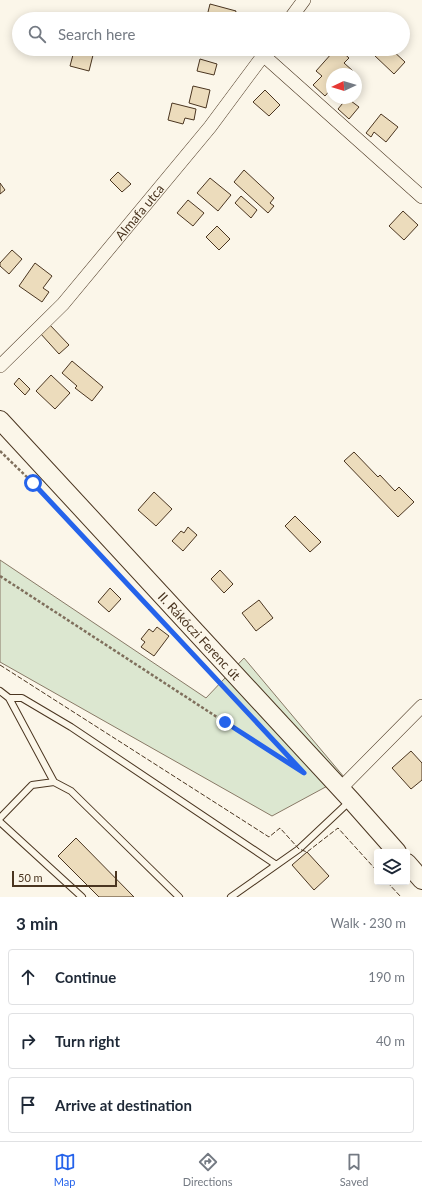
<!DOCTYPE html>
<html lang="en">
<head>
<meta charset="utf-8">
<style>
	:root { --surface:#fff; --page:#f2f2f3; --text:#1f2937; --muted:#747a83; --line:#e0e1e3; --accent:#2563eb }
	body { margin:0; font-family:Lato,sans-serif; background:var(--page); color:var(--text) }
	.controls { position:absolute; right:12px; bottom:12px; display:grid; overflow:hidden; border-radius:4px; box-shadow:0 2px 10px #0003 }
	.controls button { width:36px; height:36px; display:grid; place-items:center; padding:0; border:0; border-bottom:1px solid var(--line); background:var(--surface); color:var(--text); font:20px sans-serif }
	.compass { position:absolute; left:326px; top:68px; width:36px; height:36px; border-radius:50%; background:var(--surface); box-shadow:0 2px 10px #0003; rotate:266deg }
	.scale { position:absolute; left:12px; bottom:10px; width:105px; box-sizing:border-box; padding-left:4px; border:2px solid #4a3520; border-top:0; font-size:11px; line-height:14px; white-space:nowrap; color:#4a3520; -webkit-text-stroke:3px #fbf6e9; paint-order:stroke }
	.stop { position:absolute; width:12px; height:12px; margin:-9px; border:3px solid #2563eb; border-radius:50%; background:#fff }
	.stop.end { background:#2563eb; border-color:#fff; box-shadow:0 1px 4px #0008 }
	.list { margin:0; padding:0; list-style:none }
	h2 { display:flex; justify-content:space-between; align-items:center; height:52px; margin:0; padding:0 16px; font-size:17px }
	h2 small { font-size:13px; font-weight:400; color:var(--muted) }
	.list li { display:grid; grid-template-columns:26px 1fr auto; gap:12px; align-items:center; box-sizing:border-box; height:56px; margin:0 8px 8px; padding:0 8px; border:1px solid var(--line); border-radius:4px }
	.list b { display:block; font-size:15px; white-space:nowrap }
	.list em { font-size:13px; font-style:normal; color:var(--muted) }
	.icon { flex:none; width:22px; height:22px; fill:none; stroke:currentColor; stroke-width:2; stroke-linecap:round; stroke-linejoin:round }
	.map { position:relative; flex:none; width:422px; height:897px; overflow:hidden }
	.search { position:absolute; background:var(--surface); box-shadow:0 2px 10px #0003; left:12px; right:12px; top:12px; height:44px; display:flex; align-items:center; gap:10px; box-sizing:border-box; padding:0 14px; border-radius:22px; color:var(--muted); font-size:15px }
	.sheet { height:244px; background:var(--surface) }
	nav { display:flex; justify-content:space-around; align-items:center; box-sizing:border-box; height:56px; border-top:1px solid var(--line); background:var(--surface); font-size:11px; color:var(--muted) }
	nav a { display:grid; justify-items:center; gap:2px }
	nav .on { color:var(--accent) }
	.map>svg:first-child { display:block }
	.green { fill:#dce7d0; stroke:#887966 }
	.building { fill:#ecdcbc; stroke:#4a3520 }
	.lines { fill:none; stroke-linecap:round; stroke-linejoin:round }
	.service-casing { stroke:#4a3520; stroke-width:8 }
	.minor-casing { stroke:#4a3520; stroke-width:14 }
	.secondary-casing { stroke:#4a3520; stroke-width:20 }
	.path { stroke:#7f6f5c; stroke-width:2.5; stroke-dasharray:3 2; stroke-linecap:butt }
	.service { stroke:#fbf6e9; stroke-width:6 }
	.minor { stroke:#fbf6e9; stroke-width:13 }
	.secondary { stroke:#fbf6e9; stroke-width:18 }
	.fence { stroke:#4a3520; stroke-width:1; stroke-dasharray:5 2; stroke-linecap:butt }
	.route { stroke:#2563eb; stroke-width:5 }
	.labels { text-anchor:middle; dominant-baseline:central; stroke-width:3; stroke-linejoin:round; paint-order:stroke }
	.street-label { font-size:13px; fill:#4a3520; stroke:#fbf6e9 }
</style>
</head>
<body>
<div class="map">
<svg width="422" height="897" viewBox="0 0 422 897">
	<rect width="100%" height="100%" fill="#fbf6e9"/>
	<!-- green -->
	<path class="green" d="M0 560 206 698 244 658 344 777 272 816 0 662Z"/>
	<!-- building -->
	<path class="building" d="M210 4 236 11 234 19H219L207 16Z
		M339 49 349 58 344 63 353 71 350 74H332V88L325 96 313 85 322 76 316 71 332 53 334 55Z
		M380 49H391L405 62 394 74 374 55Z
		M74 51 93 55 89 71 70 66Z
		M200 59 217 64 214 75 197 71Z
		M193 86 210 90 206 108 189 103Z
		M265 90 280 105 269 116 253 102Z
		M347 98 359 107 349 119 338 109Z
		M172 103 196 109 194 120 185 118 183 124 168 120Z
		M381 114 398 127 386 142 374 132 371 137 366 133Z
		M244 170 274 198 270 203 274 206 268 213 234 182Z
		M118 172 131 184 122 192 110 180Z
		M210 178 231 195 218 211 197 193Z
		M0 183 5 190 0 194Z
		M241 196 257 210 251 218 235 203Z
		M188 200 204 213 193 226 177 213Z
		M403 211 418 225 404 240 389 226Z
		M217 226 230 239 219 250 206 237Z
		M12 250 22 259 9 274 0 266V263Z
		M35 263 52 276 43 288 49 292 42 302 19 286Z
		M49 324 69 345 59 354 40 333Z
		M72 361 103 387 92 401 75 388 77 386 62 373Z
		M51 375 70 393 55 409 36 391Z
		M19 378 30 389 25 395 14 384Z
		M354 452 378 477 380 475 395 491 399 487 414 502 398 517 344 461Z
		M154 492 172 509 156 526 138 510Z
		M295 516 321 542 310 552 285 526Z
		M188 527 197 535 183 551 172 541 181 531 184 533Z
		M220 570 233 584 224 593 211 579Z
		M110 588 121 599 109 612 98 602Z
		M259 600 273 618 256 631 242 613Z
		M157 627 169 636 154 656 141 647 145 642 141 639 149 629 153 632Z
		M411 751 422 763V780L411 789 392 768Z
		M76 838 134 897H99L58 856Z
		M307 852 329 876 314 890 292 865Z"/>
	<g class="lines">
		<defs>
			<path id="service" d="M0 691 9 698 54 782
				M9 698H22L71 727 275 864
				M0 818 32 785 54 782 71 791 179 897
				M0 822 82 897
				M231 897 299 849 350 801"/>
			<g id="minor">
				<path d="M290 19 304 0"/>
				<path d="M263 55 422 197"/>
				<path id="s1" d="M0 366 63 304 210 127 268 49"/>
				<path d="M340 789 422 706"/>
			</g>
			<g id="secondary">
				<path id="s2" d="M0 420 351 800 397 852"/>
				<path d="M407 863 422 880"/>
			</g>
		</defs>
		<!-- service casing -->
		<use href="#service" class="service-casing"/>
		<!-- minor casing -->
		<use href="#minor" class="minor-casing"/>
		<!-- secondary casing -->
		<use href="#secondary" class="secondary-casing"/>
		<!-- path -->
		<path class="path" d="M0 451 33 483 186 647
			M0 576 303 773"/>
		<!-- service -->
		<use href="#service" class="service"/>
		<!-- minor -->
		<use href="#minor" class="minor"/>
		<!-- secondary -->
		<use href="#secondary" class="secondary"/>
		<!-- fence -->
		<path class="fence" d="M0 665 269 837 280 828 299 849 307 852 338 828 377 871
			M387 882 401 897"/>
	</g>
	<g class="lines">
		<!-- route -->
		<path class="route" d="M33 483 304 773 225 722"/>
	</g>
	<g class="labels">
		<!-- street labels -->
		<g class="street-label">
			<text stroke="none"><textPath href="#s1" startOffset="208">Almafa utca</textPath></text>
			<text stroke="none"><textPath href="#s2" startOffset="294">II. Rákóczi Ferenc út</textPath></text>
		</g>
	</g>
</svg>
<div class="controls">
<button><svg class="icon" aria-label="layers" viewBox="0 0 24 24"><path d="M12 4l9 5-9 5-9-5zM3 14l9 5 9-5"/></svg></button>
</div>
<svg class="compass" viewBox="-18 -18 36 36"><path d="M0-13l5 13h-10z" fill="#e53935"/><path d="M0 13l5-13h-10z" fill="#747a83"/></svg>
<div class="scale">50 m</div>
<div class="stop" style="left:33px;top:483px"></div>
<div class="stop end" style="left:225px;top:722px"></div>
<div class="search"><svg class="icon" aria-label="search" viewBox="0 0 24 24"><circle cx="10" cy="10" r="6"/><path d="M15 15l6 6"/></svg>Search here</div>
</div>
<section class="sheet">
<h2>3 min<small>Walk · 230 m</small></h2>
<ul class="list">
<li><svg class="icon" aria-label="ahead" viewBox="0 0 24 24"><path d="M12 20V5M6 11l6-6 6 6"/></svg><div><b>Continue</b></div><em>190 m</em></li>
<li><svg class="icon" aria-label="right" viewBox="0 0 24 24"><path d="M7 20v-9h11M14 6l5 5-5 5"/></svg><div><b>Turn right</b></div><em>40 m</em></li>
<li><svg class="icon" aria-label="arrive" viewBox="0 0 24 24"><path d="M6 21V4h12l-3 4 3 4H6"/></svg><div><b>Arrive at destination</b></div></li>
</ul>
</section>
<nav>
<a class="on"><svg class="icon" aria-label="map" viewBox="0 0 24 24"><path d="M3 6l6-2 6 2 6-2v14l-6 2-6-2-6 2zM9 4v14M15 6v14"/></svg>Map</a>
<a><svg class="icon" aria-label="directions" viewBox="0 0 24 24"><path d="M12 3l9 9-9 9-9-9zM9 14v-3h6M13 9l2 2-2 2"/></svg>Directions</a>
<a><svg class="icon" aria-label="saved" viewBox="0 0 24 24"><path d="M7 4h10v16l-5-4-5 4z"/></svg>Saved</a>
</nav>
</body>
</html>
